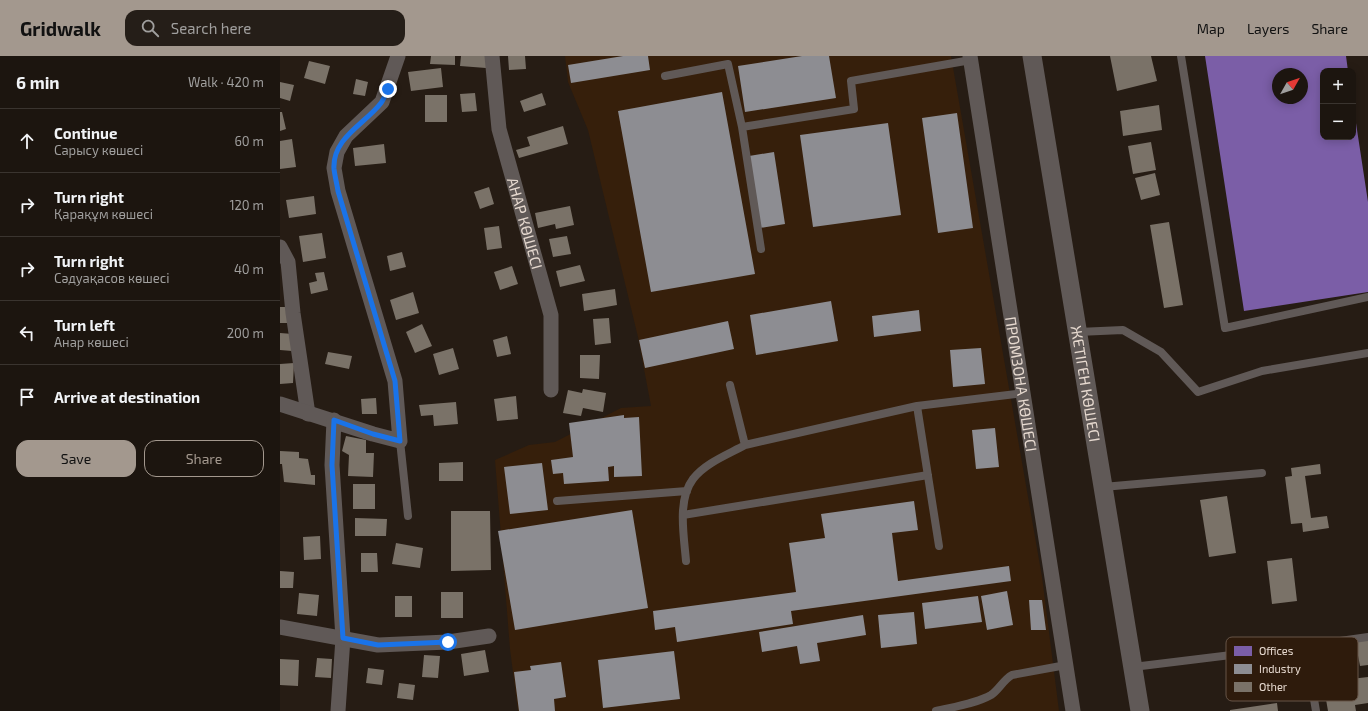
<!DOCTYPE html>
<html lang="en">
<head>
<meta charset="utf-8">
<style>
	:root { --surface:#1c150f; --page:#251e18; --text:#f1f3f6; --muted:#a09f9e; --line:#3a342f; --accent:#a3988e }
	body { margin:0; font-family:"Exo 2",sans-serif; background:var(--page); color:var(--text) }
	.controls { position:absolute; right:12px; top:12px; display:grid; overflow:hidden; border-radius:8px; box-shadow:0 2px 10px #0003 }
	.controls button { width:36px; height:36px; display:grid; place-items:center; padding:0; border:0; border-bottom:1px solid var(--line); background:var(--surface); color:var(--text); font:20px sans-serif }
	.compass { position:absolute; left:992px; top:12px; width:36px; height:36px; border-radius:50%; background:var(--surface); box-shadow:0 2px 10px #0003; rotate:50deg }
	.stop { position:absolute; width:12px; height:12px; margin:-9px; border:3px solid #1a73e8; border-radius:50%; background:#fff }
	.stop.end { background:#1a73e8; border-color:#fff; box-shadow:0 1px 4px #0008 }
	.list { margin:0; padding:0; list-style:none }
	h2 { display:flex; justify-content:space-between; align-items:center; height:52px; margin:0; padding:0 16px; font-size:17px }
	h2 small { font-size:13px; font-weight:400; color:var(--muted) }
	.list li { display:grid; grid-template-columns:26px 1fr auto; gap:12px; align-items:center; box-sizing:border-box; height:64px; padding:0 16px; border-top:1px solid var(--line) }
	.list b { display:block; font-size:15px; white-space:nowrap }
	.list p { margin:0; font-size:13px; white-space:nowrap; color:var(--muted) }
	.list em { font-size:13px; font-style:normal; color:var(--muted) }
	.actions { display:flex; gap:8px; padding:12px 16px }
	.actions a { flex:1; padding:9px 0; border:1px solid var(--accent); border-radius:12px; text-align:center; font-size:14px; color:var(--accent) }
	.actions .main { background:var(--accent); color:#111 }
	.icon { flex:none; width:22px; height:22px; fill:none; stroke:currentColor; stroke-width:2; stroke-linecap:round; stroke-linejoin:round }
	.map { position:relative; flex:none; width:1088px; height:655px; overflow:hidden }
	header { display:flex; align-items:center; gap:24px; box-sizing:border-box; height:56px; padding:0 20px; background:var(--accent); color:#111 }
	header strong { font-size:19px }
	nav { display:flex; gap:22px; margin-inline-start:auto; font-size:14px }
	.search { width:280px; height:36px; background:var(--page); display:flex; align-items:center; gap:10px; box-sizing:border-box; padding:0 14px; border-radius:12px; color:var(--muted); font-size:15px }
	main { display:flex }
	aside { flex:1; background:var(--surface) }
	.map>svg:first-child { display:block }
	.built { fill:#361f0b }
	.offices { fill:#7b5ea7; fill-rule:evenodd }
	.industry { fill:#8d8d92 }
	.building { fill:#7a7268 }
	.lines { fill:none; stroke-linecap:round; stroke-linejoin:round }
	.service { stroke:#605957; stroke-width:8 }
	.minor { stroke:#605957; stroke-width:15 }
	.tertiary { stroke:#605957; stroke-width:19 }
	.route { stroke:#1a73e8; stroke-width:5 }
	.labels { text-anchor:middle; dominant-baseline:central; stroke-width:4; stroke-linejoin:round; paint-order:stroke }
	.street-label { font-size:15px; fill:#e7dad0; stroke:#2e1b0c }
	.key { fill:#2e1b0c; stroke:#665447; stroke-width:1 }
	.key-label { font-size:11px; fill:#e7dad0 }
</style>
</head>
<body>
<header>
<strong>Gridwalk</strong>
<div class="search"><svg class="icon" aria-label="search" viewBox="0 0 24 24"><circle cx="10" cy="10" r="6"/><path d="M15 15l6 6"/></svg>Search here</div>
<nav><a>Map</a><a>Layers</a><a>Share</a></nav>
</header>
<main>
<aside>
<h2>6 min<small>Walk · 420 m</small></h2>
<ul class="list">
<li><svg class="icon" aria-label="ahead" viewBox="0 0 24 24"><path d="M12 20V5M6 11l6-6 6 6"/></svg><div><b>Continue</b><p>Сарысу көшесі</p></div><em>60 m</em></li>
<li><svg class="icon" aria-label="right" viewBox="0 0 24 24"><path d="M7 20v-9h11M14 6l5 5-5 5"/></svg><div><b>Turn right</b><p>Қарақұм көшесі</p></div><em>120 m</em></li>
<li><svg class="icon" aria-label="right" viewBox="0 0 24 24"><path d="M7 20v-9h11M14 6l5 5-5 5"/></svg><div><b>Turn right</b><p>Сәдуақасов көшесі</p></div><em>40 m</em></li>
<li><svg class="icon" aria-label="left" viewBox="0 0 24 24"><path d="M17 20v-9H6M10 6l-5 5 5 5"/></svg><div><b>Turn left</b><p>Анар көшесі</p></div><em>200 m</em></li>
<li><svg class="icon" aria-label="arrive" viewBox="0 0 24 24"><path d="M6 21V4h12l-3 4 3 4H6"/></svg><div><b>Arrive at destination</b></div></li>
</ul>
<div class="actions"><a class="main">Save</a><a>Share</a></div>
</aside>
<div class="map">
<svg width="1088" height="655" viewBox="0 0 1088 655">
	<rect width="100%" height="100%" fill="#261c14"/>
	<!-- built -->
	<path class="built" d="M285 0H671L762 521 779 655H238L230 593 215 404 249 389 275 386 341 352 371 350 358 281 308 74 288 26Z"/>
	<!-- offices -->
	<path class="offices" d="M925 0H1066L1068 15H1043V81H1073L1074 54 1088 146V236L964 255ZM998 18H1022V42H998Z"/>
	<!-- industry -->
	<path class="industry" d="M343 0H368L370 14 291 27 288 9Z
		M522 0H549L556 42 465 56 458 10Z
		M442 36 475 218 371 236 338 55Z
		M677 57 693 172 658 177 642 62Z
		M608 67 621 159 533 171 520 79Z
		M494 96 505 168 480 172 469 100Z
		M551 245 558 285 476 299 470 259Z
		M639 254 641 275 594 281 592 260Z
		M448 265 454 293 365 312 359 284Z
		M701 292 705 328 673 331 670 294Z
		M344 359V362L359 361 362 420 334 421V410L328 411 329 425 284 428 283 417 273 418 271 404 293 401 289 367Z
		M715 372 719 411 696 413 692 374Z
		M262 407 268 454 230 458 224 411Z
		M634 445 638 474 612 477 618 525 729 510 731 525 511 555 513 568 397 586 395 571 375 574 373 555 516 536 509 487 545 482 541 458Z
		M352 454 368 552 235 574 218 475Z
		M727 535 733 569 707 574 701 540Z
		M698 540 702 566 645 573 642 547Z
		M749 544H762L766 574H751Z
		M634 556 637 588 601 592 598 559Z
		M583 559 586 579 537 587 540 605 520 608 517 590 482 596 479 576Z
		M394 595 400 643 323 652 318 604Z
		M281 606 286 641 274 643 275 655H239L234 616 251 614 250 610Z"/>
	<!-- building -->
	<path class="building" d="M151 0H175V9L150 8Z
		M181 0H207L206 12 180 10Z
		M228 0H245L246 13 229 14Z
		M830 0H871L877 25 837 35Z
		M29 5 50 10 45 28 24 22Z
		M161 12 163 31 131 35 128 16Z
		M76 23 88 26 85 40 73 38Z
		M0 26 14 29 10 45 0 42Z
		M195 37 197 55 182 56 180 38Z
		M262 37 266 49 244 56 240 45Z
		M145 39H167V66H145Z
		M879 49 882 74 843 80 840 55Z
		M0 56H2L6 73 0 75Z
		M283 70 288 88 239 102 236 94 250 90 247 81Z
		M12 83 16 111 0 113V85Z
		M871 86 876 114 853 118 848 90Z
		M104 88 106 107 75 110 73 92Z
		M875 117 880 139 861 144 855 122Z
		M209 131 214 148 200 153 194 136Z
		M34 140 36 158 9 162 6 144Z
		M290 150 294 169 276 173 275 168 258 172 255 157Z
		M889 166 903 249 884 252 870 169Z
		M219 170 222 192 207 194 204 172Z
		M42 177 46 202 23 206 19 180Z
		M287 180 291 198 273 201 269 183Z
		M122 196 126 211 110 215 107 200Z
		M300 209 305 225 280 231 276 215Z
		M232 210 238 228 220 234 214 216Z
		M44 216 48 234 31 238 29 227 37 225 35 217Z
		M335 233 337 249 304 255 302 238Z
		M133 236 139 257 116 264 110 244Z
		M0 251H9V267H0Z
		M329 262 331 287 315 289 313 263Z
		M142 268 152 290 135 297 126 276Z
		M0 277 13 278 12 295 0 294Z
		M227 280 231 298 217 301 213 284Z
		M173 292 179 313 159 319 153 298Z
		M48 296 72 300 69 313 45 308Z
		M300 299H320L319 323 300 322Z
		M14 307 13 327 0 328V308Z
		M303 333 326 337 323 356 303 352 301 360 283 357 288 334 302 337Z
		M236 340 238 363 217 365 214 343Z
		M96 342 97 358H82L81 343Z
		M176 346 178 368 154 370 153 359 141 360 139 349Z
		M66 380 86 384V397H94L93 421 68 420 69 399 62 395Z
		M0 395 19 396V402L28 403 31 419H35V429L4 426 2 408H0Z
		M183 406V425H159V407Z
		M1040 408 1041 418 1025 420 1031 462 1047 460 1049 472 1023 476 1022 467 1011 468 1005 421 1012 420 1011 412Z
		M73 428H95V453H73Z
		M947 440 956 497 929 501 920 444Z
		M171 455H210L211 514 171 515Z
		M75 462 107 463 106 480H75Z
		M40 480 41 503 24 504 23 481Z
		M116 487 143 492 140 512 112 508Z
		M81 497H97L98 516H81Z
		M1012 502 1017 545 992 548 987 505Z
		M0 515 14 516 13 532H0Z
		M161 536H183V562H161Z
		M19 537 39 539 37 560 17 558Z
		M115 540H132V561H115Z
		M1088 582V609L1080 610 1075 584Z
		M1064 586 1071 623 1088 621V647L1075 649 1076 655H1048L1037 591Z
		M205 594 209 616 184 620 181 598Z
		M144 599 160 600 158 622 142 621Z
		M37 602 52 603 51 622 35 621Z
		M0 603 19 604 18 630 0 629Z
		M88 612 104 614 102 629 86 627Z
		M119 627 135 629 133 644 117 642Z
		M997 647 998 655H950V654Z"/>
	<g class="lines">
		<!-- service -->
		<path class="service" d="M901 0 945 272 1088 241
			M385 20 448 8 462 71
			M481 193 462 71 574 53 571 25 691 4
			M798 276 843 274 881 296 918 336 982 315 1088 297
			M450 329 465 389 637 350 744 337
			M637 350 659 490
			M120 385 128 460
			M823 431 982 417
			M277 445 407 435
			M403 459 648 419
			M406 505C404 480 397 444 413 423 425 407 449 398 465 389
			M1025 590 1036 655
			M853 611 1025 590 1088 581
			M656 655C673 651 695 648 711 639 719 634 723 624 732 619L786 609"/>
		<!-- minor -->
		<g class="minor">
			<path id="s1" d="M212 0 219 73 271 259V334"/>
			<path id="s2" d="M690 0 793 655"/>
			<path d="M0 191 8 206 13 257 28 358"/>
			<path d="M0 348 93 378 120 385 115 325 58 135 54 112 57 96 66 80 102 46 118 0"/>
			<path d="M54 364 52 409 63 582 58 655"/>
			<path d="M0 571 98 589 168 586 209 580"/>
		</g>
		<!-- tertiary -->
		<path class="tertiary" id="s3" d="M752 0 860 655"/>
	</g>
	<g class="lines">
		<!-- route -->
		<path class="route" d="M108 33C106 37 104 43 101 47 85 68 52 82 54 113 55 121 57 128 58 135L115 325 120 385 93 378 54 364 52 409 63 582 98 589 168 586"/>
	</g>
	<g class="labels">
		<!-- street labels -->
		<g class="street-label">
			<text stroke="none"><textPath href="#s1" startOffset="171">АНАР КӨШЕСІ</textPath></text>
			<text stroke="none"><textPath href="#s2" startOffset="332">ПРОМЗОНА КӨШЕСІ</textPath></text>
			<text stroke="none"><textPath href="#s3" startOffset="332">ЖЕТІГЕН КӨШЕСІ</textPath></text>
		</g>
	</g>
	<!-- legend -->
	<rect x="946" y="581" width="132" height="64" rx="6" class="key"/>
	<rect x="954" y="590" width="18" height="10" fill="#7b5ea7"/>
	<rect x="954" y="608" width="18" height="10" fill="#8d8d92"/>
	<rect x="954" y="626" width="18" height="10" fill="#7a7268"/>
	<g class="key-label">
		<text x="979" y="599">Offices</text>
		<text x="979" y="617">Industry</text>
		<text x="979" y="635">Other</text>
	</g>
</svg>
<div class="controls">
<button>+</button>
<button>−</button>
</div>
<svg class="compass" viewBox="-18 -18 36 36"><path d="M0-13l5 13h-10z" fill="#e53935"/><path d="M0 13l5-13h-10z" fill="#a09f9e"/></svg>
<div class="stop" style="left:168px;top:586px"></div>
<div class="stop end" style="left:108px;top:33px"></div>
</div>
</main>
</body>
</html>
